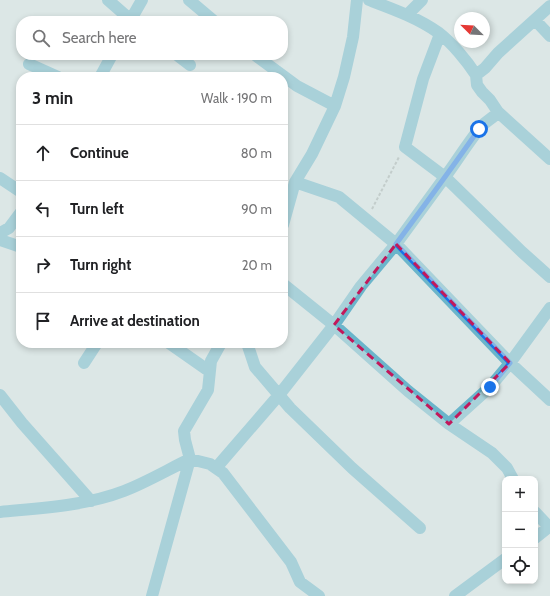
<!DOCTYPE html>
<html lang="en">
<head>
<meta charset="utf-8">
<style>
	:root { --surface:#fff; --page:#f6f6f6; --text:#202124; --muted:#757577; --line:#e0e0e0 }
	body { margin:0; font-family:Cabin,sans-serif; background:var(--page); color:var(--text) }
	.controls { position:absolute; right:12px; bottom:12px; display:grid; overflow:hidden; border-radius:8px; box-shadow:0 2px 6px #0003 }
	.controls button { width:36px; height:36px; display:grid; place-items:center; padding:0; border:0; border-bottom:1px solid var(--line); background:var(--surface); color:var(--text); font:20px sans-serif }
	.compass { position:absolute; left:454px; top:12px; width:36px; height:36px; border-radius:50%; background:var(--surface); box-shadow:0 2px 6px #0003; rotate:294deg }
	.stop { position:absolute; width:12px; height:12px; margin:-9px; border:3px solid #1a73e8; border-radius:50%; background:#fff }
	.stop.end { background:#1a73e8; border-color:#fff; box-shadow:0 1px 4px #0008 }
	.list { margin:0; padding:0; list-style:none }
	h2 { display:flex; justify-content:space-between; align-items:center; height:52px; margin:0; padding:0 16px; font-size:17px }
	h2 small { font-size:13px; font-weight:400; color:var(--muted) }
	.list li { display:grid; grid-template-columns:26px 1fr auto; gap:12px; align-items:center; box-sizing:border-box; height:56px; padding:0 16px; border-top:1px solid var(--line) }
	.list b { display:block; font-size:15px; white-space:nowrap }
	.list em { font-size:13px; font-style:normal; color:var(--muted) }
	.icon { flex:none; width:22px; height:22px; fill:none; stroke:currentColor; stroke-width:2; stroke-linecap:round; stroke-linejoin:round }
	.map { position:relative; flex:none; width:550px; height:596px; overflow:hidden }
	.search { position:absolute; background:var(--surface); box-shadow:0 2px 6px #0003; left:16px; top:16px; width:272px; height:44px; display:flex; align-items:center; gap:10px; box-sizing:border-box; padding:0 14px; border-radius:16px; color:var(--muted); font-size:15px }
	.panel { position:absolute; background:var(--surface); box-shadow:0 2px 6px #0003; left:16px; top:72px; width:272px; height:276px; border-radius:16px }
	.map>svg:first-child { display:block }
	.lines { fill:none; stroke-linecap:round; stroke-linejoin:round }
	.path { stroke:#a4adac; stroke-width:2; stroke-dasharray:3 2; stroke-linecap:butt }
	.minor { stroke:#6bb5cb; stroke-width:12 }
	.route { stroke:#1a73e8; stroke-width:5 }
	.marked { fill:none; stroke:#c2185b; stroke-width:3; stroke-dasharray:8 5; stroke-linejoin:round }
</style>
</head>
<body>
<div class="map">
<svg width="550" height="596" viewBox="0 0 550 596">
	<rect width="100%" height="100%" fill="#dce7e6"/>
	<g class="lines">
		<!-- path -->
		<path class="path" d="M372 209 399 157"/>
		<!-- minor -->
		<path class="minor" d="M108 0 132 21
			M189 0 214 21
			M369 0C393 9 418 18 439 33 452 43 467 61 476 75L485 68 498 53 550 6
			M407 15 422 0
			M535 20 550 36
			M130 21 142 0
			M177 55 190 65
			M255 55 297 86 335 106
			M29 64 58 77
			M476 75 477 85 482 92 490 100 498 112
			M100 77 112 55
			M550 159 498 112C493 119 486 120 480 128 467 144 457 161 445 177L522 252 550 277
			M0 178 21 192
			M295 182 339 197 396 244 510 363 550 400
			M283 225 295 182 312 154 335 106 344 77 353 37 357 0
			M0 233 9 228 21 212
			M0 240 21 247
			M283 284 334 325 408 391 449 424 492 453 507 468 513 479
			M169 343 209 371
			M247 343 255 367 290 408 352 468 420 528
			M84 363 97 343
			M0 395 22 423 91 501
			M449 424 490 387 510 363 550 308
			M216 468 279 395 334 325 361 286 396 244 445 177 405 147 423 79 440 34
			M0 512C41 508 85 506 124 491 145 483 169 469 190 459L210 464 223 473 291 562 300 582 319 596
			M535 512 549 527 535 538
			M152 596 190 459 185 440 184 431 208 390 211 361 221 343
			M455 596 505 559"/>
	</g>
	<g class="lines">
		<!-- route -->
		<path class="route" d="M479 129C452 168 424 206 396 244L510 363 490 387"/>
	</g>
	<!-- marked area -->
	<path d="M0 0H550V596H0ZM396 244 510 363 449 424 334 325Z" fill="#dce7e6" fill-opacity=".55" fill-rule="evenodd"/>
	<path class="marked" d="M396 244 510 363 449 424 334 325Z"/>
</svg>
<div class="controls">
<button>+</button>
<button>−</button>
<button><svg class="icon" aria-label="locate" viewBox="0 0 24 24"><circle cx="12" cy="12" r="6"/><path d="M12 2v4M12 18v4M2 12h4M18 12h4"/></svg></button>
</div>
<svg class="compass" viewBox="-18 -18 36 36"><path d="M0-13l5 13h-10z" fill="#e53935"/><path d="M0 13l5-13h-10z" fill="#757577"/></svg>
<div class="stop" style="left:479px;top:129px"></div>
<div class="stop end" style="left:490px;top:387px"></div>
<div class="search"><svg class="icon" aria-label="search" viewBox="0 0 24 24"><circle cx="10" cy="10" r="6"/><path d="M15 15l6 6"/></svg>Search here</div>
<section class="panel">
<h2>3 min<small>Walk · 190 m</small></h2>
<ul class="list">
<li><svg class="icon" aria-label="ahead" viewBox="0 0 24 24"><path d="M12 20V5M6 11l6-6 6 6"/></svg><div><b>Continue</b></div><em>80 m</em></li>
<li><svg class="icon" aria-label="left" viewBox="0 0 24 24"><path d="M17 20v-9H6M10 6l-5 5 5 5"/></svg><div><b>Turn left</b></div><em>90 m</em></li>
<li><svg class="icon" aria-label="right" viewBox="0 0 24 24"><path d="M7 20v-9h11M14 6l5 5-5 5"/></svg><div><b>Turn right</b></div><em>20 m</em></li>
<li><svg class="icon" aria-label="arrive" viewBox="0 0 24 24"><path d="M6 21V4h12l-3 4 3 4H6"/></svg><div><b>Arrive at destination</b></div></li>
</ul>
</section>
</div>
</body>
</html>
